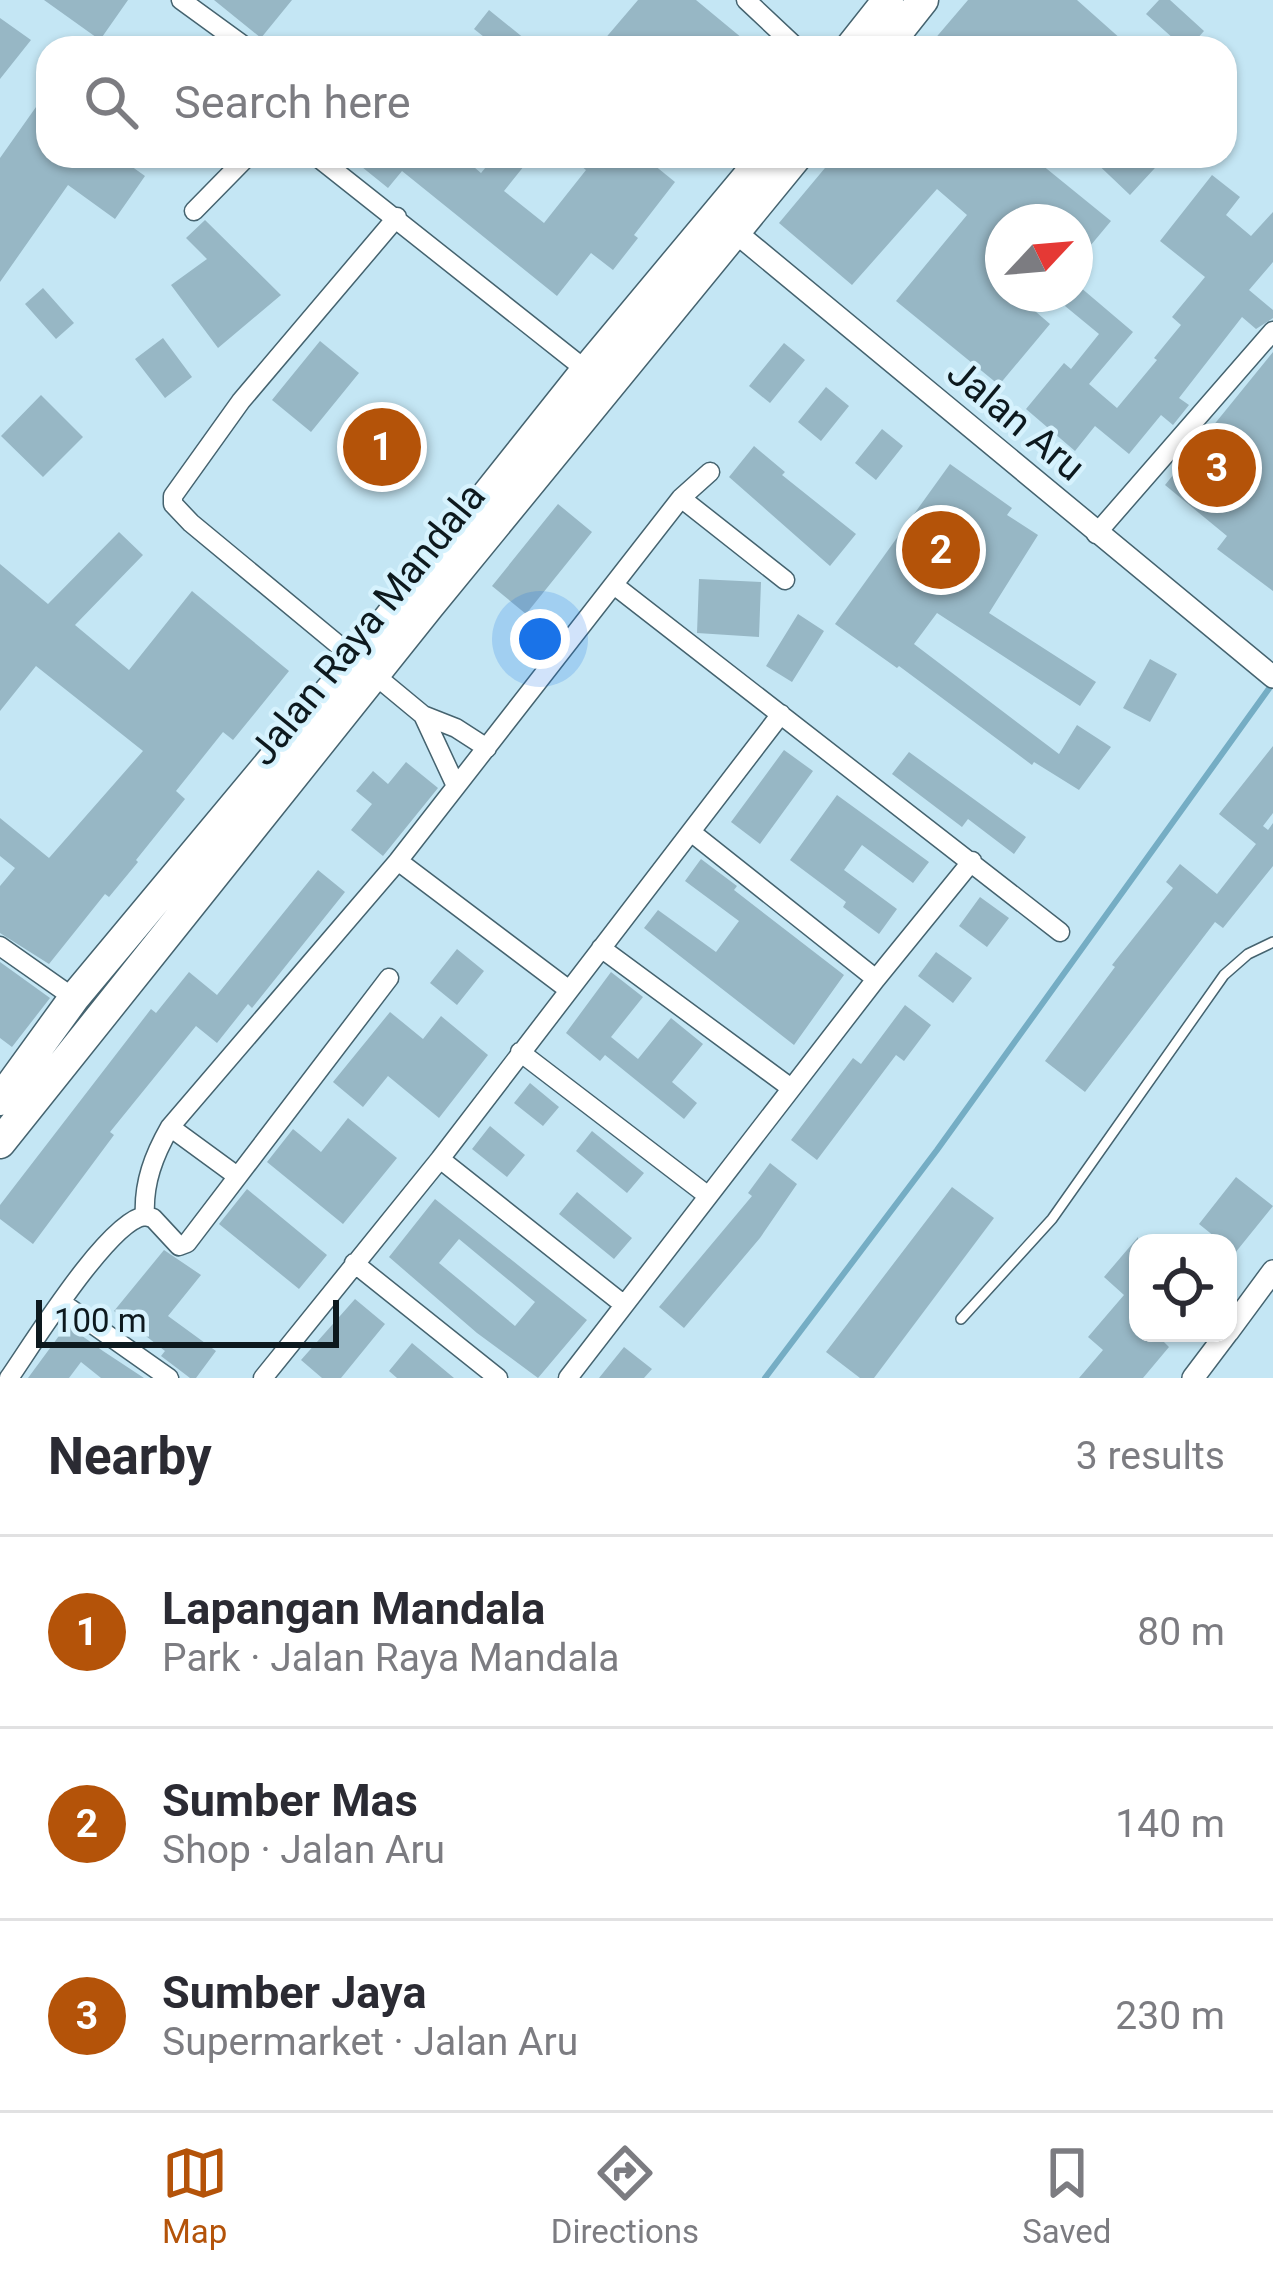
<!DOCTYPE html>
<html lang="en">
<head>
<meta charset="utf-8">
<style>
	:root { --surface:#fff; --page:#f7f7f7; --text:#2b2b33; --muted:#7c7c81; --line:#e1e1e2; --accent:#b45309 }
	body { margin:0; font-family:Roboto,sans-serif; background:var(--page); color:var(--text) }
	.controls { position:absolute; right:36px; bottom:36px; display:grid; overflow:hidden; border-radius:24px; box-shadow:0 3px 9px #0004 }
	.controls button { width:108px; height:108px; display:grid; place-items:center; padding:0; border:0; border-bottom:3px solid var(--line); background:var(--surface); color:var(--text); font:60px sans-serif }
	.compass { position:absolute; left:985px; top:204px; width:108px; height:108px; border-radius:50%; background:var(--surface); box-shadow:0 3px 9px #0004; rotate:64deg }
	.scale { position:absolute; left:36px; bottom:30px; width:303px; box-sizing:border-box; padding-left:12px; border:6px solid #0d191e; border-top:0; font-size:33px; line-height:42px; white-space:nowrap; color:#0d191e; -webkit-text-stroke:9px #d6f2fd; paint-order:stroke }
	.you { position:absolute; left:540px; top:639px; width:42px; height:42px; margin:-30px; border:9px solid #fff; border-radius:50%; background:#1a73e8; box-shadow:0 0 0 18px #1a73e833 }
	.badge { display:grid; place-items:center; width:78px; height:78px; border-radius:50%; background:var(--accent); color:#fff; font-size:39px; font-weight:700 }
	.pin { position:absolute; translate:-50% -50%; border:6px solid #fff; box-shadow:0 3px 12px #0006 }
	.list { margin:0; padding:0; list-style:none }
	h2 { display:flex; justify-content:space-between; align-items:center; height:156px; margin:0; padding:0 48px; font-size:51px }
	h2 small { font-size:39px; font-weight:400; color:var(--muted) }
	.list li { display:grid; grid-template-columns:78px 1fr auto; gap:36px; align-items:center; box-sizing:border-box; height:192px; padding:0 48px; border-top:3px solid var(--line) }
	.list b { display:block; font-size:45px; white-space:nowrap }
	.list p { margin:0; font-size:39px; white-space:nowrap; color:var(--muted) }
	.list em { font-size:39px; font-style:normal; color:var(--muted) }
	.icon { flex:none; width:66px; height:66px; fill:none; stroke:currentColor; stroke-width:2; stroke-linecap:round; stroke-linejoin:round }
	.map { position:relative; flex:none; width:1273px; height:1378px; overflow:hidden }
	.search { position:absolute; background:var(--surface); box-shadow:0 3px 9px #0004; left:36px; right:36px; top:36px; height:132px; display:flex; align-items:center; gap:30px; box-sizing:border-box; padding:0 42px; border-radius:36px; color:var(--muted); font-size:45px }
	.sheet { height:732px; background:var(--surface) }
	nav { display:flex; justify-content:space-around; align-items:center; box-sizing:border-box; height:168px; border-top:3px solid var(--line); background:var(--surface); font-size:33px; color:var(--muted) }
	nav a { display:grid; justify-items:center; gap:6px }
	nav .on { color:var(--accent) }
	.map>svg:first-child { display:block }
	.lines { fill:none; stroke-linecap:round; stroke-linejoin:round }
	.stream { stroke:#75adc4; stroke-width:6 }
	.building { fill:#97b7c5; fill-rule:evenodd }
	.service-casing { stroke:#45636f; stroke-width:12 }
	.minor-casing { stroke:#45636f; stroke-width:21 }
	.tertiary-casing { stroke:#45636f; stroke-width:24 }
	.trunk-casing { stroke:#45636f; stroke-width:33 }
	.service { stroke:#fff; stroke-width:9 }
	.minor { stroke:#fff; stroke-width:18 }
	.tertiary { stroke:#fff; stroke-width:21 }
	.trunk { stroke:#fff; stroke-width:30 }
	.labels { text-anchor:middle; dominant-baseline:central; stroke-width:9; stroke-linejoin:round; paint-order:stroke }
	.street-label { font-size:39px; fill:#0d191e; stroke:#d6f2fd }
</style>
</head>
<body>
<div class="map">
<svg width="1273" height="1378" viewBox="0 0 1273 1378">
	<rect width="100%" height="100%" fill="#c4e6f4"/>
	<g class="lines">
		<!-- stream -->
		<path class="stream" d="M765 1378 937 1150 1273 683"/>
	</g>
	<!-- building -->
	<path class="building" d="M44 0H128L100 40Z
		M214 0H292L261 38Z
		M638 0H696L754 48H658L645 38 636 48H597Z
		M968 0H1077L1122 40 1115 48H927Z
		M1159 0H1170L1204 31 1189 48H1184L1146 14Z
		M489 10 536 48H498L474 29Z
		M0 18 31 40 0 79Z
		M48 90V156H117L145 176 115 219 68 185 0 282V158Z
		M371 156H461L481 173 495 156H532L504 191 544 223 586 170 568 156H643L675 182 634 235 638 238 613 270 591 253 557 296 402 171 388 188 362 167Z
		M835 156H1031L1111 221 1075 264V222H1003V294H1015L1050 324 999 385 896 301 967 215 937 189 852 285 779 223Z
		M1089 156H1166L1130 195Z
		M1212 175 1240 197 1226 215 1251 236 1273 212V262L1249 290 1273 310V318L1256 329 1242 317 1179 398 1189 405 1173 425 1161 415 1129 454 1095 426 1075 451 1026 409 1064 363 1071 369 1099 334 1065 306 1080 287 1133 332 1089 384 1117 408 1157 360 1154 358 1181 325 1172 317 1205 277 1160 241Z
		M205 220 281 295 218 348 171 285 207 259 186 238Z
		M43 288 74 323 56 339 25 304Z
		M163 338 192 377 165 398 135 359Z
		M320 341 359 373 311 432 272 400Z
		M784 343 805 360 770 403 749 386Z
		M1273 352V591L1217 549 1227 536 1165 485Z
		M826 387 849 406 821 441 798 422Z
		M41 395 83 437 43 477 1 436Z
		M882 429 903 446 876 480 855 463Z
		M754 446 785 472 782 475 856 534 830 566 729 477Z
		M950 464 1012 508 1007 515 1038 535 989 613 1096 682 1080 706 937 613 914 644 1059 754 1077 725 1111 747 1079 790 1034 762 1032 765 899 666 897 668 835 624Z
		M558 504 592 532 526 614 492 586Z
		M119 532 143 555 75 625 129 670 192 591 289 671 233 740 223 732 176 791 185 799 136 860 138 862 109 897 105 894 49 964 0 933V886L15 868 0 856V818L49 858 143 751 36 666 0 711V564L48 604Z
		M699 579 761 582 759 637 697 633Z
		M798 614 824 631 792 682 766 666Z
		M1150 659 1177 674 1150 722 1123 708Z
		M1273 746V813L1263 826 1268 830 1273 823V866L1223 928 1215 922 1085 1092 1045 1061 1115 967 1112 965 1173 888 1166 882 1180 864 1217 894 1256 844 1219 814Z
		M784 750 813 771 760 844 731 822Z
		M909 752 1026 837 1014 854 968 819 962 827 892 774Z
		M406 762 438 788 383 856 351 830 372 804 356 791 373 771 388 784Z
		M837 795 929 862 913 883 862 845 844 870 897 909 879 934 843 907 846 902 790 860Z
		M701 859 737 886 734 890 844 975 794 1045 644 928 658 910 716 952 739 921 685 881Z
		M318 870 345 892 252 1008 248 1004 217 1043 196 1026 110 1132 114 1135 33 1244 0 1219V1205L151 1009 156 1013 189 972 217 995Z
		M980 897 1009 918 987 947 959 926Z
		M457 949 484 971 457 1005 430 983Z
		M936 952 972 978 953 1003 918 976Z
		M0 962 50 998 12 1047 0 1038Z
		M611 972 643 997 611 1037 638 1059 671 1018 703 1044 672 1082 697 1103 684 1119 605 1055 600 1061 566 1033Z
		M905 1005 931 1025 904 1061 896 1055 817 1160 791 1140 853 1058 861 1064Z
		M390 1012 423 1039 441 1016 488 1055 439 1118 388 1076 363 1107 333 1082Z
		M530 1083 559 1107 543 1126 514 1103Z
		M348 1118 397 1158 343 1224 267 1162 293 1129 321 1152Z
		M490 1126 525 1155 507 1177 472 1149Z
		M592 1131 644 1173 627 1193 576 1151Z
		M770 1163 797 1184 760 1238 684 1328 659 1307 752 1196 748 1193Z
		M1236 1177 1273 1206 1235 1253 1199 1224Z
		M952 1187 994 1218 874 1378H860L826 1352Z
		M247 1189 327 1255 299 1289 219 1224Z
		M577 1192 632 1238 614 1259 559 1214Z
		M435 1199 587 1320 538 1378 477 1333 389 1257ZM459 1239 535 1302 515 1326 439 1263Z
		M1138 1237V1333H1170L1163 1341 1169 1347 1143 1378H1079L1103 1350 1088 1337 1124 1295 1104 1277Z
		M164 1250 201 1275 168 1316 216 1351 196 1378H190L161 1356 165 1351 114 1311Z
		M355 1299 385 1324 341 1378H322L301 1360Z
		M67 1325 103 1351 144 1378H101L81 1362 69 1378H28Z
		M412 1343 454 1378H397L389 1371Z
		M624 1347 652 1369 644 1378H599Z"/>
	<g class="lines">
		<defs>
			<path id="service" d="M961 1319 1052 1219 1224 975 1248 954 1273 942"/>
			<path id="minor" d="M181 0 247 48
				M746 0 797 48
				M316 156 586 370
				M194 211 248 156
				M397 217 241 401 173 496V504L191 523 423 715 456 786
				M681 498 785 580
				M1096 534 1273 331
				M614 585 1060 932
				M423 715 456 728 487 748
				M691 832 876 979
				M398 861 569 990
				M0 946 74 998
				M601 948 791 1088
				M520 1052 707 1195
				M440 1159 623 1304
				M237 1176 170 1127 398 861 681 498 710 472
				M145 1216C143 1183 154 1155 170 1127
				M354 1263 498 1378
				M61 1302 169 1378
				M9 1378C32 1345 109 1220 145 1216L153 1218 179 1246 187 1243 389 978
				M263 1378 440 1159 781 714
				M568 1378 876 979 972 861"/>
			<path id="tertiary" d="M728 226 1273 677
				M1228 1332 1273 1271
				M1193 1378 1227 1333"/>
			<path id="trunk" d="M850 48 888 0
				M885 48 923 0
				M0 1100 74 998 355 661 584 373 765 156
				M0 1143 429 606 797 156"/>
		</defs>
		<!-- service casing -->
		<use href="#service" class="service-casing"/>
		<!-- minor casing -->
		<use href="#minor" class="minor-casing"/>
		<!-- tertiary casing -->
		<use href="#tertiary" class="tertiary-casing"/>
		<!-- trunk casing -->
		<use href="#trunk" class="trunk-casing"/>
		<!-- service -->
		<use href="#service" class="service"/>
		<!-- minor -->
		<use href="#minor" class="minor"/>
		<!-- tertiary -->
		<use href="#tertiary" class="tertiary"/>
		<!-- trunk -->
		<use href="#trunk" class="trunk"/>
	</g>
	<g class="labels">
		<!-- street labels -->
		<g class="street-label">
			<text transform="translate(1016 420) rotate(40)">Jalan Aru</text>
			<text transform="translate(367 624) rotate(-51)">Jalan Raya Mandala</text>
		</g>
	</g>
</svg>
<div class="controls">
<button><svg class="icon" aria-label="locate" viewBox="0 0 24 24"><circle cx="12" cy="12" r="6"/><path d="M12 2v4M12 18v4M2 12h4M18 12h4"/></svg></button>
</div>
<svg class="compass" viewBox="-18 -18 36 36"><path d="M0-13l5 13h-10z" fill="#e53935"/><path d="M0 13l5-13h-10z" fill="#7c7c81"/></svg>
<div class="scale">100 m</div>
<div class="you"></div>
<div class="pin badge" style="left:382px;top:447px">1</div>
<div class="pin badge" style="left:941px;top:550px">2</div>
<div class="pin badge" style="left:1217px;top:468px">3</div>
<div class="search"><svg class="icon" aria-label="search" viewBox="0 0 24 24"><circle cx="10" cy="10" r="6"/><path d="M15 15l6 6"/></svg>Search here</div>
</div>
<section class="sheet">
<h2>Nearby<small>3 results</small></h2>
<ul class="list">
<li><span class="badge">1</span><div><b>Lapangan Mandala</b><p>Park · Jalan Raya Mandala</p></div><em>80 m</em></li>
<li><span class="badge">2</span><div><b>Sumber Mas</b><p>Shop · Jalan Aru</p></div><em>140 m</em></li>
<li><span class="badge">3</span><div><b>Sumber Jaya</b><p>Supermarket · Jalan Aru</p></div><em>230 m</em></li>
</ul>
</section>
<nav>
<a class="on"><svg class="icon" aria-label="map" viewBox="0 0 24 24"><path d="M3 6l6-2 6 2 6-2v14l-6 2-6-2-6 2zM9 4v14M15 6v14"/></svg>Map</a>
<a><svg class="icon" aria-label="directions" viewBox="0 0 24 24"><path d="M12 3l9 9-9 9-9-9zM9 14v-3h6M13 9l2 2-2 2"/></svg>Directions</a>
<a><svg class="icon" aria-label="saved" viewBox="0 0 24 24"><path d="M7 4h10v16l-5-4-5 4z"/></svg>Saved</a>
</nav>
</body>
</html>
